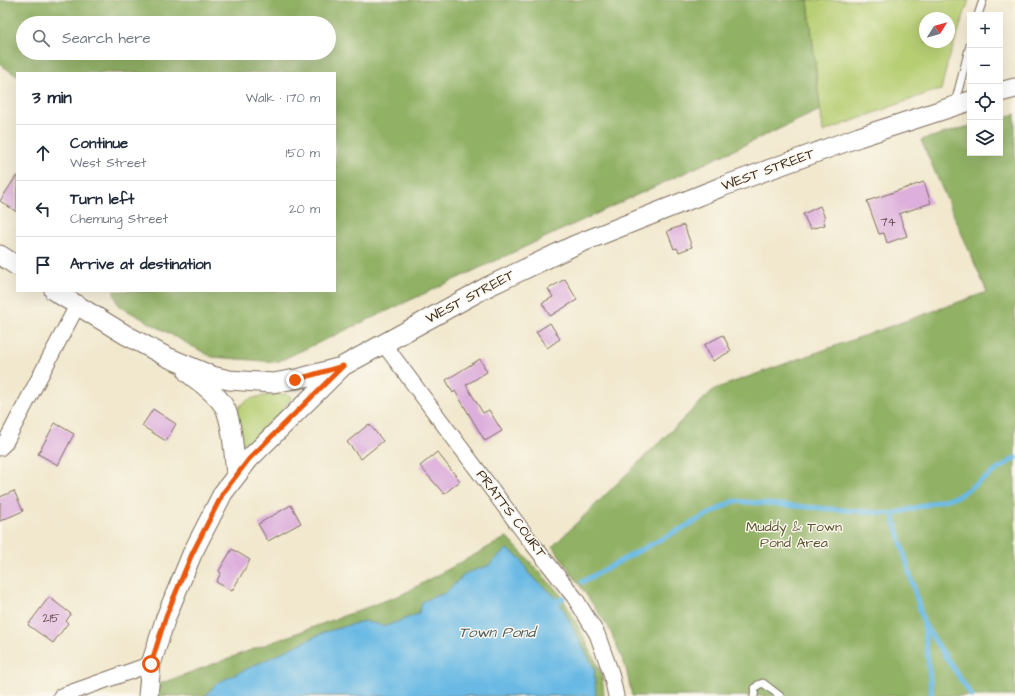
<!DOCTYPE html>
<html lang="en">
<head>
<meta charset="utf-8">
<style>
	:root { --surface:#fff; --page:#f6f6f7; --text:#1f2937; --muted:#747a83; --line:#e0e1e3 }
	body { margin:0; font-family:"Architects Daughter",sans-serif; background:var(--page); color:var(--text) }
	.controls { position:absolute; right:12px; top:12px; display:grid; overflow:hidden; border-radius:0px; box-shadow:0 4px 16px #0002 }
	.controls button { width:36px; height:36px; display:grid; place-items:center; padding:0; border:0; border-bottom:1px solid var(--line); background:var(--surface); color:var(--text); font:20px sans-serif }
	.compass { position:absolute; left:919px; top:12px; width:36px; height:36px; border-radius:50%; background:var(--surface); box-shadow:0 4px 16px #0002; rotate:53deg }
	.stop { position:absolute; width:12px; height:12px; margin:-9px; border:3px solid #ea580c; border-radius:50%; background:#fff }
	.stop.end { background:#ea580c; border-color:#fff; box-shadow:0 1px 4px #0008 }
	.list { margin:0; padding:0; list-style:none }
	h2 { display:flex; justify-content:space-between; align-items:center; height:52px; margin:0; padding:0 16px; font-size:17px }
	h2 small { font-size:13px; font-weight:400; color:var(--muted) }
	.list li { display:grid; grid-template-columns:26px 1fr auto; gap:12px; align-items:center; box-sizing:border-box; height:56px; padding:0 16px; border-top:1px solid var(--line) }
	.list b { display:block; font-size:15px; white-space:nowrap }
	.list p { margin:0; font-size:13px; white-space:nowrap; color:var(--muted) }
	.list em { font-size:13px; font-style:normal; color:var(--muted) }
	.icon { flex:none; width:22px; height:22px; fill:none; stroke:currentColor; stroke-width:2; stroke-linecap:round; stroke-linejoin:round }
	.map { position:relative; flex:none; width:1015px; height:696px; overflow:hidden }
	.search { position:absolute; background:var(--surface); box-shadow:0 4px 16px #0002; left:16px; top:16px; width:320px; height:44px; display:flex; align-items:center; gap:10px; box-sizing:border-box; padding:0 14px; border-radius:22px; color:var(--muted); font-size:15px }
	.panel { position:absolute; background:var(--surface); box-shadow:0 4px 16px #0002; left:16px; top:72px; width:320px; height:220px; border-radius:0px }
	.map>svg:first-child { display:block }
	.green { fill:#b7ce73; stroke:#797c48; fill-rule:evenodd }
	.forest { fill:#91b165; stroke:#666e42; fill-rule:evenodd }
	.water { fill:#69b9e4; stroke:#527281 }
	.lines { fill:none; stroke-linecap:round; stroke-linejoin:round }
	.stream { stroke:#69b9e4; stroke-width:5 }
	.building { fill:#ddafdc }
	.service-casing { stroke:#7b6c5c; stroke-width:9 }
	.minor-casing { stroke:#7b6c5c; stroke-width:17 }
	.tertiary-casing { stroke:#7b6c5c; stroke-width:21 }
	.service { stroke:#fff; stroke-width:7 }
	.minor { stroke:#fff; stroke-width:15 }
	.tertiary { stroke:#fff; stroke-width:19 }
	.route { stroke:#ea580c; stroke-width:5 }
	.labels { text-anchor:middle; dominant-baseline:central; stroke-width:3; stroke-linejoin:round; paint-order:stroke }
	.number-label { font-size:12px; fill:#644b4e }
	.street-label { font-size:14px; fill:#3b2a1e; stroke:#fbf7ec }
	.park-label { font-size:14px; fill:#5a5333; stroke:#fbf7ec }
	.water-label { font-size:15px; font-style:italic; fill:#4b5c63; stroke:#fbf7ec }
</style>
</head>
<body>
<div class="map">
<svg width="1015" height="696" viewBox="0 0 1015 696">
	<rect width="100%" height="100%" fill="#fbf7ec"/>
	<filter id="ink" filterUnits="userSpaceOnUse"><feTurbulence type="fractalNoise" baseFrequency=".025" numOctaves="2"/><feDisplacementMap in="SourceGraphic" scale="8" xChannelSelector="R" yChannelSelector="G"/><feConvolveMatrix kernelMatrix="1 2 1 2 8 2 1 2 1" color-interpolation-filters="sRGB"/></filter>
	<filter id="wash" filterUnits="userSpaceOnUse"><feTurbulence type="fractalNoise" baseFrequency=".012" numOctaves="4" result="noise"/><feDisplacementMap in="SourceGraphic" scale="16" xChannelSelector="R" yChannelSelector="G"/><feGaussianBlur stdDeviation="0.9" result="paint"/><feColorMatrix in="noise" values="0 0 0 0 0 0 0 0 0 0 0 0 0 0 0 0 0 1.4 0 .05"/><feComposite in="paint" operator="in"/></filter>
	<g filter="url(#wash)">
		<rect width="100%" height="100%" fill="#f1e8ce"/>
		<!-- green -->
		<path class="green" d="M808 0H969L947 65 941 90 928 93 823 132ZM925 18H949V42H925Z
			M283 394H288L291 397C289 406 255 439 245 444L242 443C240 434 236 423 237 414 239 395 268 396 283 394Z"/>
		<!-- forest -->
		<path class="forest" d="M0 0H808L820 110 277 362 212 357 119 306 113 291H335V73H17V76L0 64ZM23 23H329V53H23Z
			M1015 114V696H632L626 668 609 628 553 546 714 389 987 292 921 140 970 126V153H1000V118Z
			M507 537 560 594 574 618 602 674 604 696H156L159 684 403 594Z"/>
		<!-- water -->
		<path class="water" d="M507 549 520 558 529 574 558 599 594 668 596 696H205L217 683 325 632 364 621 386 626 418 614 423 601 445 593 466 573 488 566Z"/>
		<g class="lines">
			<!-- stream -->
			<path class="stream" d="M893 514 924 624 972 696
				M582 582 635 553 734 501 893 514 958 496 1015 458
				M554 605 563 598
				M924 625 932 696"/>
		</g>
		<g id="blocks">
			<!-- building -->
			<path class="building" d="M17 175V212L0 201Z
				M924 182 931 203 899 214 907 236 887 243 884 233 879 234 867 201Z
				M820 206 825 218 823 219 825 225 810 229 803 214Z
				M684 225 692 247 679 252 677 248 674 249 667 231Z
				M565 279 577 300 550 316 542 303 553 297 548 289Z
				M550 323 560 339 547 348 536 332Z
				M723 335 731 351 713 361 704 345Z
				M480 359 487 372 466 385 483 413 489 410 502 431 485 441 455 391 453 393 446 380Z
				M153 409 176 424 166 441 142 426Z
				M55 423 74 434 58 465 38 454Z
				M369 424 383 441 361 459 347 442Z
				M437 452 460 481 444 494 420 466Z
				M14 491 23 511 0 521V497Z
				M291 505 301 523 268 541 258 524Z
				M232 549 250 560 232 591 216 582 221 573 219 571Z
				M49 597 71 614 66 621 68 623 53 643 28 625Z"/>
		</g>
	</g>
	<g filter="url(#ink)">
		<use href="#blocks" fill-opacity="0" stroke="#7b6c5c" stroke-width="1"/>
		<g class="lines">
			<defs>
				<path id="service" d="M978 15 983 0
					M955 103 970 45
					M754 696 755 688 758 685 763 683 780 696"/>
				<path id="minor" d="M383 343 528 538 575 598 597 634 611 673 616 696
					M0 448 5 443 77 306
					M61 696 151 664"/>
				<path id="tertiary" d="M1000 92 1015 88
					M0 255 17 266
					M54 291 126 335 167 357 212 376 229 380 273 383 301 378 338 368
					M188 373C200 382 220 396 226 410 233 427 234 456 236 474
					M148 696 151 664 166 617 192 554 223 493 249 459 343 366 487 287 575 245 721 187 859 137 970 101"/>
			</defs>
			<!-- service casing -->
			<use href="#service" class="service-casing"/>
			<!-- minor casing -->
			<use href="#minor" class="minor-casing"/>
			<!-- tertiary casing -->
			<use href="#tertiary" class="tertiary-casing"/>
			<!-- service -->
			<use href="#service" class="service"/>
			<!-- minor -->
			<use href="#minor" class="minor"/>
			<!-- tertiary -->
			<use href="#tertiary" class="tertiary"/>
		</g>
	</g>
	<g class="lines" filter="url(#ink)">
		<!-- route -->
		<path class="route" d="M151 664 166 616 192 554 223 493 249 459 343 366 295 380"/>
	</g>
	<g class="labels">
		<!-- number labels -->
		<g class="number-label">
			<text x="888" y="222">74</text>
			<text x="51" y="618">215</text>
		</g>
		<!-- street labels -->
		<g class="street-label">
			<text transform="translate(768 170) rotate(-20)">WEST STREET</text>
			<text transform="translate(470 297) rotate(-28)">WEST STREET</text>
			<text transform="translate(511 514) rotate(53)">PRATTS COURT</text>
		</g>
		<!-- park labels -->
		<g class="park-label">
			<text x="794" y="527">Muddy &amp; Town<tspan x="794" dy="16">Pond Area</tspan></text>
		</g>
		<!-- water labels -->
		<g class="water-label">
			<text x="497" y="632">Town Pond</text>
		</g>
	</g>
</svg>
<div class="controls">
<button>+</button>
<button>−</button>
<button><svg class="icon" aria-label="locate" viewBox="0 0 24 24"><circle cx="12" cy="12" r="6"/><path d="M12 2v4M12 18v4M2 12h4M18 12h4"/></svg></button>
<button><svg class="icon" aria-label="layers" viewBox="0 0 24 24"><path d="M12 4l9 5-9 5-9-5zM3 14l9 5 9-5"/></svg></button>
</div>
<svg class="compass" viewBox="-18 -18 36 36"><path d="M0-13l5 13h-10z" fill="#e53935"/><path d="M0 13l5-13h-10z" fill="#747a83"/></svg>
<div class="stop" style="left:151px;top:664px"></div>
<div class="stop end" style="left:295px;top:380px"></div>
<div class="search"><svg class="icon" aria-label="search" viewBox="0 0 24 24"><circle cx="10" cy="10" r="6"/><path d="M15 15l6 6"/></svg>Search here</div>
<section class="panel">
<h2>3 min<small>Walk · 170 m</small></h2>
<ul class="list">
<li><svg class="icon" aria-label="ahead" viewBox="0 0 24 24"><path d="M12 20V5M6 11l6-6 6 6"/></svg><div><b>Continue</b><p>West Street</p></div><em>150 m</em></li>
<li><svg class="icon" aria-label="left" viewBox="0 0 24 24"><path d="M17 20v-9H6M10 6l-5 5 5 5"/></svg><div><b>Turn left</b><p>Chemung Street</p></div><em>20 m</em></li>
<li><svg class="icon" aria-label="arrive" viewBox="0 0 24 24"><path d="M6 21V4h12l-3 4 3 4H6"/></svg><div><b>Arrive at destination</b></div></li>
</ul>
</section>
</div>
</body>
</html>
